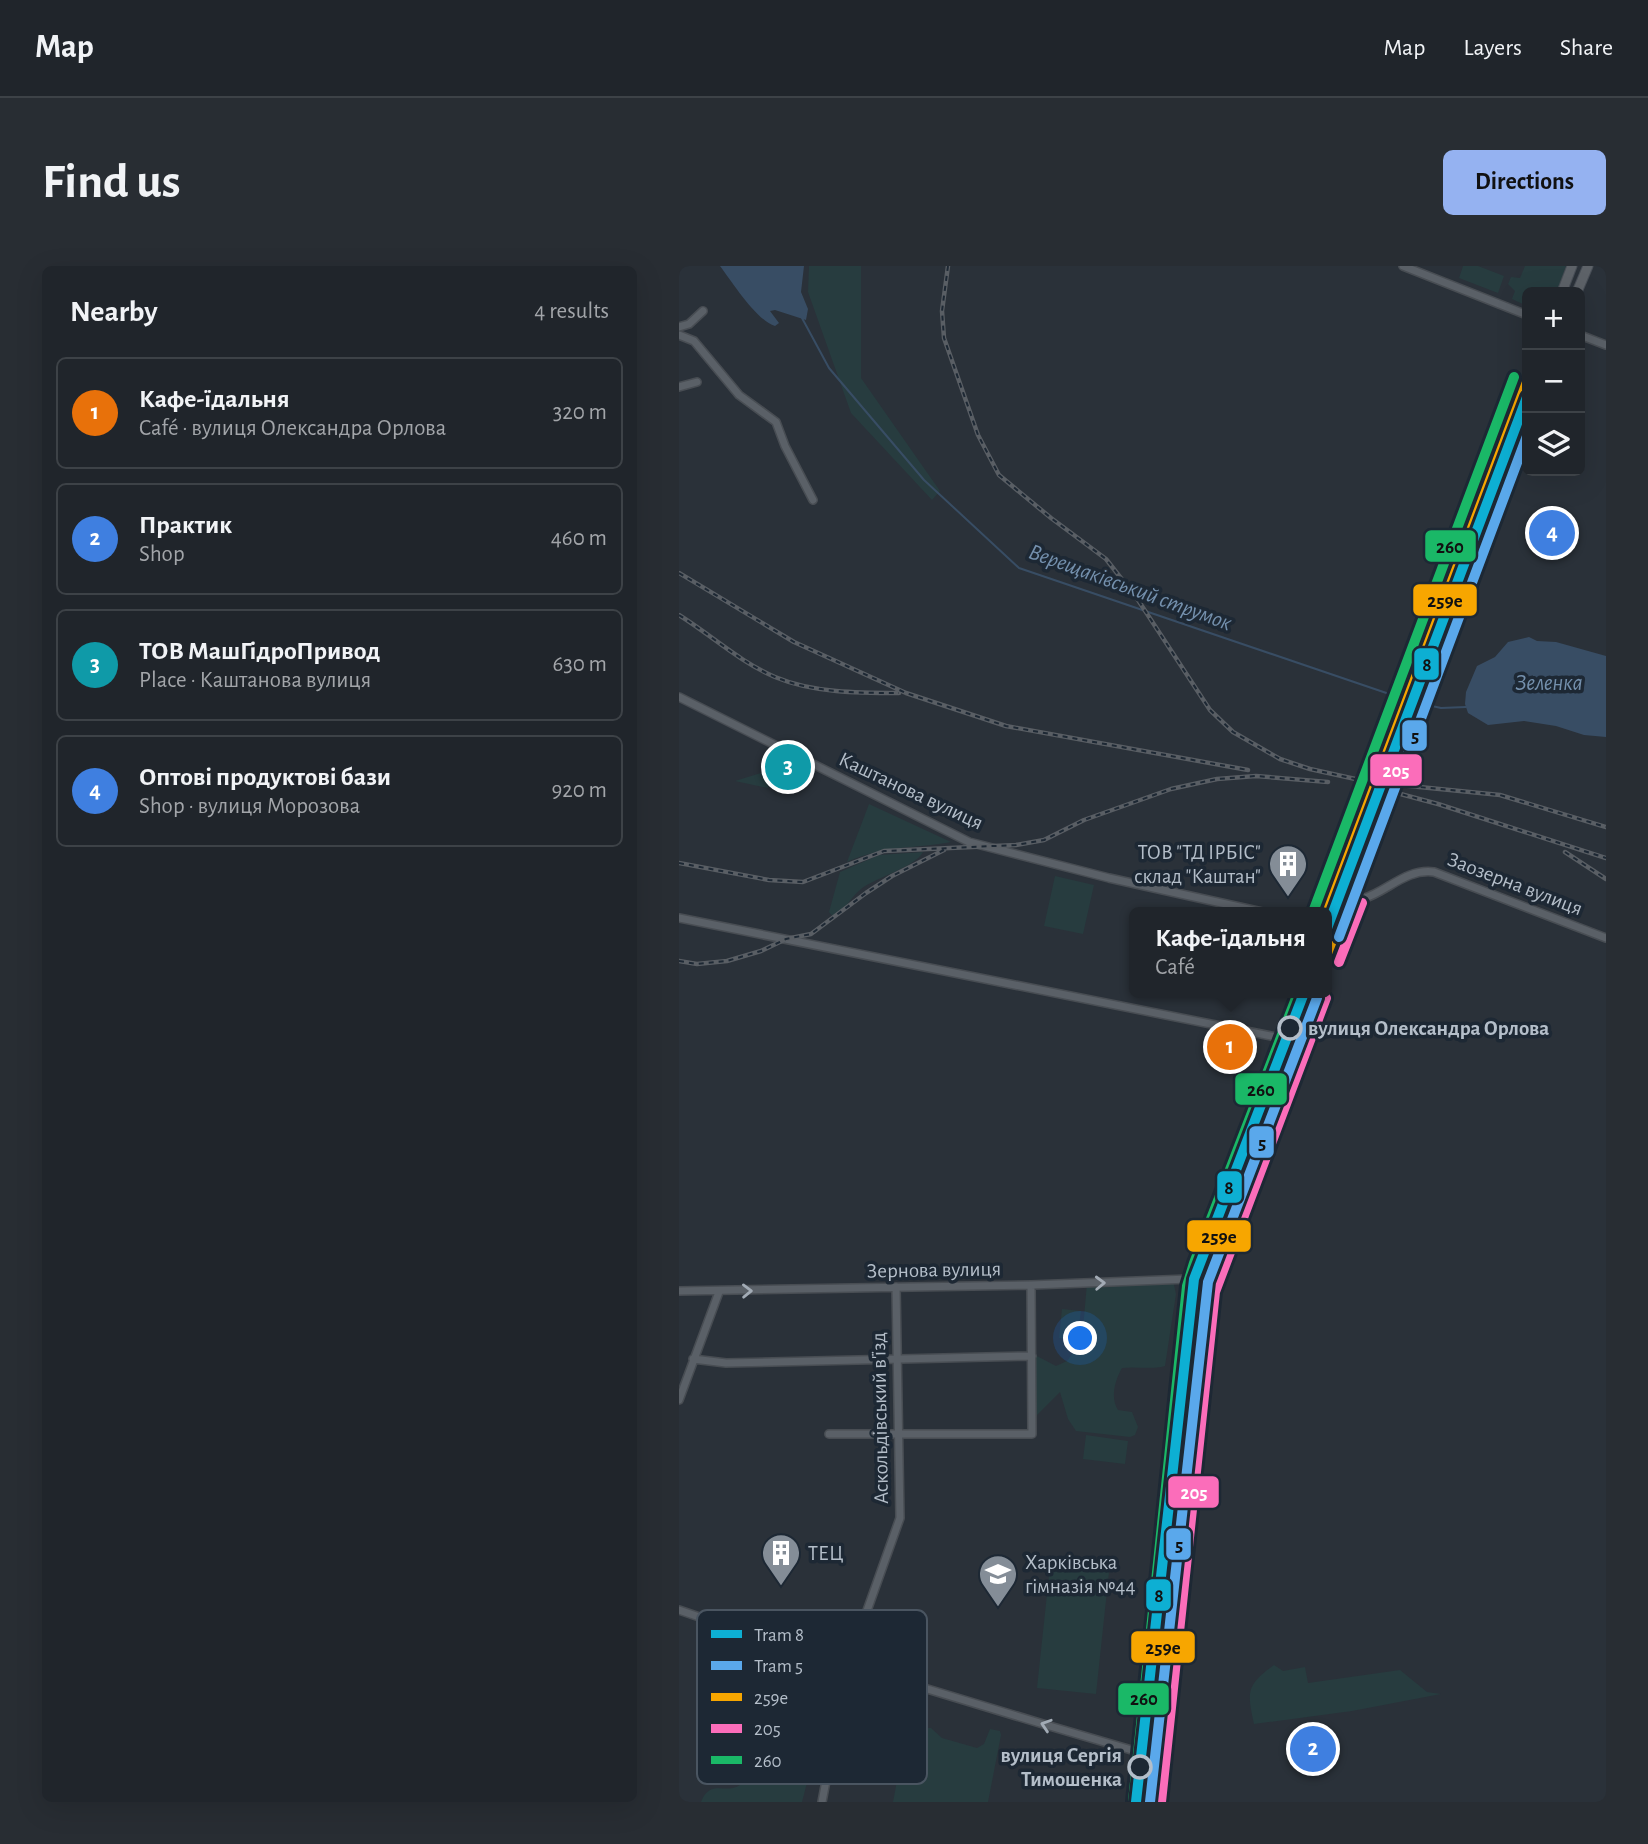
<!DOCTYPE html>
<html lang="en">
<head>
<meta charset="utf-8">
<style>
	:root { --surface:#20252b; --page:#282d33; --text:#f1f3f6; --muted:#a2a5a9; --line:#3d4247; --accent:#95b2f1 }
	body { margin:0; font-family:"Alegreya Sans",sans-serif; background:var(--page); color:var(--text) }
	.controls { position:absolute; right:21px; top:21px; display:grid; overflow:hidden; border-radius:10px; box-shadow:0 7px 28px #0002 }
	.controls button { width:63px; height:63px; display:grid; place-items:center; padding:0; border:0; border-bottom:2px solid var(--line); background:var(--surface); color:var(--text); font:35px sans-serif }
	.you { position:absolute; left:402px; top:1073px; width:24px; height:24px; margin:-18px; border:5px solid #fff; border-radius:50%; background:#1a73e8; box-shadow:0 0 0 10px #1a73e833 }
	.badge { display:grid; place-items:center; width:46px; height:46px; border-radius:50%; background:var(--accent); color:#fff; font-size:23px; font-weight:700 }
	.pin { position:absolute; translate:-50% -50%; border:4px solid #fff; box-shadow:0 2px 7px #0006 }
	.popup { position:absolute; left:450px; top:641px; width:203px; height:91px; box-sizing:border-box; display:grid; place-content:center; border-radius:10px; background:var(--surface); filter:drop-shadow(0 2px 5px #0005); font-size:23px; white-space:nowrap; color:var(--muted) }
	.popup b { font-size:26px; color:var(--text) }
	.popup::after { content:''; position:absolute; left:50%; top:100%; margin-left:-14px; border:14px solid transparent; border-top-color:var(--surface) }
	.list { margin:0; padding:0; list-style:none }
	h2 { display:flex; justify-content:space-between; align-items:center; height:91px; margin:0; padding:0 28px; font-size:30px }
	h2 small { font-size:23px; font-weight:400; color:var(--muted) }
	.list li { display:grid; grid-template-columns:46px 1fr auto; gap:21px; align-items:center; box-sizing:border-box; height:112px; margin:0 14px 14px; padding:0 14px; border:2px solid var(--line); border-radius:10px }
	.list b { display:block; font-size:26px; white-space:nowrap }
	.list p { margin:0; font-size:23px; white-space:nowrap; color:var(--muted) }
	.list em { font-size:23px; font-style:normal; color:var(--muted) }
	.icon { flex:none; width:38px; height:38px; fill:none; stroke:currentColor; stroke-width:2; stroke-linecap:round; stroke-linejoin:round }
	.map { position:relative; flex:none; width:927px; height:1536px; overflow:hidden; border-radius:10px }
	header { display:flex; align-items:center; gap:42px; box-sizing:border-box; height:98px; padding:0 35px; background:var(--surface); border-bottom:2px solid var(--line) }
	header strong { font-size:33px }
	nav { display:flex; gap:38px; margin-inline-start:auto; font-size:24px }
	.intro { display:flex; align-items:center; justify-content:space-between; box-sizing:border-box; height:168px; padding:0 42px }
	h1 { margin:0; font-size:49px }
	.button { padding:18px 32px; border-radius:10px; background:var(--accent); color:#111; font-size:24px; font-weight:700 }
	main { display:flex; gap:42px; padding:0 42px }
	aside { flex:1; background:var(--surface); border-radius:10px; box-shadow:0 7px 28px #0002 }
	.map>svg:first-child { display:block }
	.green { fill:#273c3f }
	.water { fill:#384d64 }
	.lines { fill:none; stroke-linecap:round; stroke-linejoin:round }
	.stream { stroke:#384d64; stroke-width:2 }
	.minor-casing { stroke:#484d53; stroke-width:10 }
	.major-casing { stroke:#484e56; stroke-width:11 }
	.minor { stroke:#5a6067; stroke-width:7 }
	.major { stroke:#5d6268; stroke-width:9 }
	.rail-casing { stroke:#595e64; stroke-width:4.5 }
	.rail { stroke:#1d2834; stroke-width:2; stroke-dasharray:5; stroke-linecap:butt }
	.major-bridge-casing { stroke:#484e56; stroke-width:11; stroke-linecap:butt }
	.major-bridge { stroke:#5d6268; stroke-width:9 }
	.bus-1-casing { stroke:#1d2834; stroke-width:16 }
	.bus-2-casing { stroke:#1d2834; stroke-width:16 }
	.bus-3-casing { stroke:#1d2834; stroke-width:16 }
	.bus-1 { stroke:#f7a600; stroke-width:10 }
	.bus-2 { stroke:#fb6dba; stroke-width:10 }
	.bus-3 { stroke:#1ab867; stroke-width:10 }
	.tram-1-casing { stroke:#1d2834; stroke-width:16 }
	.tram-2-casing { stroke:#1d2834; stroke-width:16 }
	.tram-1 { stroke:#0dafd3; stroke-width:10 }
	.tram-2 { stroke:#5aa8eb; stroke-width:10 }
	.oneway { stroke:#a2abb5 }
	.stop-dot { fill:#1d2834; stroke:#b4bec9; stroke-width:3.5 }
	.labels { text-anchor:middle; dominant-baseline:central; stroke-width:7; stroke-linejoin:round; paint-order:stroke }
	.street-label { font-size:21px; fill:#b4bec9; stroke:#1d2834 }
	.poi-label { font-size:21px; fill:#b4bec9; stroke:#1d2834; text-anchor:start }
	.stop-label { font-size:21px; font-weight:bold; fill:#b4bec9; stroke:#1d2834; text-anchor:start }
	.water-label { font-size:23px; font-style:italic; fill:#7490ad; stroke:#1d2834 }
	.key { fill:#1d2834; stroke:#4a5561; stroke-width:2 }
	.key-label { font-size:19px; fill:#b4bec9 }
	.line-badge { stroke:#1d2834; stroke-width:2.5 }
	.badge-label { font-size:19px; text-anchor:middle; font-weight:bold; fill:#fff }
	.pale-badge-label { font-size:19px; text-anchor:middle; font-weight:bold; fill:#111 }
</style>
</head>
<body>
<header>
<strong>Map</strong>
<nav><a>Map</a><a>Layers</a><a>Share</a></nav>
</header>
<div class="intro"><h1>Find us</h1><a class="button">Directions</a></div>
<main>
<aside>
<h2>Nearby<small>4 results</small></h2>
<ul class="list">
<li><span class="badge" style="background:#e8710a">1</span><div><b>Кафе-їдальня</b><p>Café · вулиця Олександра Орлова</p></div><em>320 m</em></li>
<li><span class="badge" style="background:#3f7fe0">2</span><div><b>Практик</b><p>Shop</p></div><em>460 m</em></li>
<li><span class="badge" style="background:#0f9aa8">3</span><div><b>ТОВ МашГідроПривод</b><p>Place · Каштанова вулиця</p></div><em>630 m</em></li>
<li><span class="badge" style="background:#3f7fe0">4</span><div><b>Оптові продуктові бази</b><p>Shop · вулиця Морозова</p></div><em>920 m</em></li>
</ul>
</aside>
<div class="map">
<svg width="927" height="1536" viewBox="0 0 927 1536">
	<rect width="100%" height="100%" fill="#2a3139"/>
	<!-- green -->
	<path class="green" d="M130 0H182V112L261 225 253 234 172 147 129 26Z
		M784 0H799L825 10 819 27 780 12Z
		M846 0H887L878 26H848V40L833 33 836 25 829 18 832 11 841 12Z
		M848 124V151L821 223 813 220Z
		M810 224 819 227 666 631 659 628Z
		M85 506 93 509 89 522 56 515Z
		M677 536 683 537 648 633 641 632C641 625 663 547 667 542 670 540 674 538 677 536Z
		M190 538 272 576C234 583 206 579 168 596Z
		M244 586C235 602 199 610 182 623 172 631 166 644 155 652L150 646 161 606 200 589Z
		M376 610 415 619 404 668 365 660Z
		M622 727H630L592 830 583 827Z
		M581 831 590 834 529 991 521 988Z
		M518 994 527 997 519 1024 469 1471 460 1469 511 1019Z
		M494 1014 497 1028 486 1100C472 1104 457 1100 443 1102 436 1114 431 1132 439 1144L453 1146 459 1161 456 1169 451 1171 397 1165 389 1153 381 1126 353 1154 356 1089 377 1100 388 1095 403 1074 408 1017Z
		M383 1043 402 1045 398 1074 380 1072Z
		M407 1169 449 1175 446 1198 404 1193Z
		M371 1300 430 1306 417 1428 358 1422Z
		M595 1399 604 1405 626 1401 629 1417 721 1404 748 1426 762 1428 673 1445 575 1458C568 1426 567 1419 595 1399Z
		M127 1404 135 1411V1429L138 1434 157 1439 158 1445 149 1485 144 1497 132 1501 123 1536H22C31 1512 47 1529 61 1519L75 1484 83 1472 102 1471C105 1454 109 1409 127 1404Z
		M241 1462H252L263 1472 298 1482 305 1478 311 1463 321 1465 322 1469 309 1536H214C218 1517 224 1471 241 1462Z
		M457 1504 466 1505 463 1536H454Z"/>
	<!-- water -->
	<path class="water" d="M41 0H125L122 26 129 43 127 54 96 44 91 45 100 57 96 60C78 55 53 16 41 0Z
		M850 371 858 375 877 376 927 390V471L905 469 877 460 845 455 809 459 789 447 786 438 787 426 798 400 816 391 829 376Z"/>
	<g class="lines">
		<!-- stream -->
		<path class="stream" d="M123 52 150 102 245 214 340 302 725 433
			M744 438 762 442 787 441"/>
		<defs>
			<path id="minor" d="M724 0 848 49
				M0 61 10 58 24 45
				M0 69 15 75 60 129 97 156 106 180 134 234
				M901 69 927 79
				M0 121 18 116
				M0 431 290 576 430 612 583 646
				M654 632C697 646 716 601 755 606L927 672
				M0 652 602 772
				M0 1025 352 1019 510 1013
				M14 1093 47 1097 353 1090
				M0 1134 40 1026
				M150 1168H353L352 1019
				M0 1344 93 1376 374 1461 456 1485 473 1482
				M143 1536 169 1398 221 1252 217 1021"/>
			<path id="major" d="M883 26 893 0
				M898 26 909 0
				M730 433 848 116
				M742 437 848 159
				M647 651 684 554
				M647 691 696 559
				M452 1536 492 1158 510 1013 619 727
				M468 1536 522 1023 528 1002 634 727"/>
		</defs>
		<!-- minor casing -->
		<use href="#minor" class="minor-casing"/>
		<!-- major casing -->
		<use href="#major" class="major-casing"/>
		<!-- minor -->
		<use href="#minor" class="minor"/>
		<!-- major -->
		<use href="#major" class="major"/>
		<defs>
			<path id="rail" d="M269 0 263 45 265 72 299 169 320 209 372 252 427 293 459 334 531 444 554 466 601 493 631 503 690 516 821 529 927 561
				M0 307 115 376 227 427 327 460 569 504
				M0 349C32 369 61 396 96 411 134 427 180 427 220 427
				M714 526 759 538 927 592
				M886 586 927 613
				M0 597 90 614 124 616 205 585 337 579 365 574 405 554 492 523 538 513 577 510 649 516
				M0 695 18 698 48 695 82 685 107 673 132 668 187 627 213 610 265 584"/>
		</defs>
		<!-- rail casing -->
		<use href="#rail" class="rail-casing"/>
		<!-- rail -->
		<use href="#rail" class="rail"/>
		<defs>
			<path id="major-bridge" d="M684 554 730 433
				M696 559 742 437"/>
		</defs>
		<!-- major-bridge casing -->
		<use href="#major-bridge" class="major-bridge-casing"/>
		<!-- major-bridge -->
		<use href="#major-bridge" class="major-bridge"/>
		<defs>
			<path id="bus-1" d="M647 650 848 116
				M647 690 670 632
				M468 1536 522 1023 528 1002 634 727"/>
			<path id="bus-2" d="M660 656 848 155
				M660 696 683 637
				M482 1536 536 1026 647 732"/>
			<path id="bus-3" d="M634 646 835 111
				M454 1535 508 1020 515 997 619 727"/>
		</defs>
		<!-- bus-1 casing -->
		<use href="#bus-1" class="bus-1-casing"/>
		<!-- bus-2 casing -->
		<use href="#bus-2" class="bus-2-casing"/>
		<!-- bus-3 casing -->
		<use href="#bus-3" class="bus-3-casing"/>
		<!-- bus-1 -->
		<use href="#bus-1" class="bus-1"/>
		<!-- bus-2 -->
		<use href="#bus-2" class="bus-2"/>
		<!-- bus-3 -->
		<use href="#bus-3" class="bus-3"/>
		<defs>
			<path id="tram-1" d="M647 665 848 131
				M457 1536 515 1013 625 727"/>
			<path id="tram-2" d="M660 671 848 170
				M471 1536 529 1016 638 732"/>
		</defs>
		<!-- tram-1 casing -->
		<use href="#tram-1" class="tram-1-casing"/>
		<!-- tram-2 casing -->
		<use href="#tram-2" class="tram-2-casing"/>
		<!-- tram-1 -->
		<use href="#tram-1" class="tram-1"/>
		<!-- tram-2 -->
		<use href="#tram-2" class="tram-2"/>
	</g>
	<!-- one-way arrows -->
	<defs><path id="oneway-chevron" d="M-2-3.5L2.5 0L-2 3.5" fill="none" stroke-width="1.6" stroke-linecap="round" stroke-linejoin="round" transform="scale(1.75)"/></defs>
	<g class="oneway">
		<use href="#oneway-chevron" transform="translate(421 1017) rotate(-2)"/>
		<use href="#oneway-chevron" transform="translate(68 1025) rotate(-1)"/>
		<use href="#oneway-chevron" transform="translate(367 1459) rotate(-162)"/>
	</g>
	<!-- icons -->
	<defs>
		<symbol id="building-pin" viewBox="-11 -11 22 30"><path d="M0 17L-7.5 6A9.5 9.5 0 1 1 7.5 6Z" fill="#848d97" stroke="#1d2834"/><path d="M-4-6H4V6H1V3H-1V6H-4ZM-2.5-4.3h1.7v1.8h-1.7ZM.8-4.3h1.7v1.8H.8ZM-2.5-1h1.7V.8h-1.7ZM.8-1h1.7V.8H.8Z" fill="#fff"/></symbol>
		<symbol id="school-pin" viewBox="-11 -11 22 30"><path d="M0 17L-7.5 6A9.5 9.5 0 1 1 7.5 6Z" fill="#848d97" stroke="#1d2834"/><path d="M0-5L7-2L0 1L-7-2ZM-4 1L0 2.5L4 1V4Q0 6-4 4Z" fill="#fff"/></symbol>
	</defs>
	<g fill-rule="evenodd">
		<use href="#building-pin" x="587" y="576" width="44" height="60"/>
		<use href="#building-pin" x="80" y="1265" width="44" height="60"/>
		<use href="#school-pin" x="297" y="1286" width="44" height="60"/>
	</g>
	<!-- markers -->
	<g class="stop-dot">
		<circle cx="611" cy="762" r="11"/>
		<circle cx="461" cy="1501" r="11"/>
	</g>
	<g class="labels">
		<!-- street labels -->
		<g class="street-label">
			<text transform="translate(232 525) rotate(25)">Каштанова вулиця</text>
			<text transform="translate(836 618) rotate(21)">Заозерна вулиця</text>
			<text transform="translate(255 1004) rotate(-1)">Зернова вулиця</text>
			<text transform="translate(201 1152) rotate(-91)">Аскольдівський в'їзд</text>
		</g>
		<!-- poi labels -->
		<g class="poi-label">
			<text x="582" y="586" text-anchor="end">ТОВ "ТД ІРБІС"<tspan x="582" dy="24">склад "Каштан"</tspan></text>
			<text x="129" y="1287">ТЕЦ</text>
			<text x="346" y="1296">Харківська<tspan x="346" dy="24">гімназія №44</tspan></text>
		</g>
		<!-- stop labels -->
		<g class="stop-label">
			<text x="629" y="762">вулиця Олександра Орлова</text>
			<text x="443" y="1489" text-anchor="end">вулиця Сергія<tspan x="443" dy="24">Тимошенка</tspan></text>
		</g>
		<!-- water labels -->
		<g class="water-label">
			<text transform="translate(451 322) rotate(20)">Верещаківський струмок</text>
			<text x="870" y="417">Зеленка</text>
		</g>
	</g>
	<!-- legend -->
	<rect x="18" y="1344" width="230" height="174" rx="10" class="key"/>
	<rect x="32" y="1364" width="31" height="8" fill="#0dafd3"/>
	<rect x="32" y="1395" width="31" height="9" fill="#5aa8eb"/>
	<rect x="32" y="1427" width="31" height="8" fill="#f7a600"/>
	<rect x="32" y="1458" width="31" height="9" fill="#fb6dba"/>
	<rect x="32" y="1490" width="31" height="8" fill="#1ab867"/>
	<g class="key-label">
		<text x="75" y="1375">Tram 8</text>
		<text x="75" y="1406">Tram 5</text>
		<text x="75" y="1438">259е</text>
		<text x="75" y="1469">205</text>
		<text x="75" y="1501">260</text>
	</g>
	<g class="line-badge">
		<rect x="745" y="263" width="53" height="34" rx="7" fill="#1ab867"/>
		<rect x="733" y="317" width="66" height="34" rx="7" fill="#f7a600"/>
		<rect x="734" y="381" width="27" height="34" rx="7" fill="#0dafd3"/>
		<rect x="722" y="453" width="27" height="33" rx="7" fill="#5aa8eb"/>
		<rect x="690" y="487" width="54" height="34" rx="7" fill="#fb6dba"/>
		<rect x="555" y="806" width="54" height="34" rx="7" fill="#1ab867"/>
		<rect x="569" y="859" width="27" height="34" rx="7" fill="#5aa8eb"/>
		<rect x="537" y="904" width="27" height="34" rx="7" fill="#0dafd3"/>
		<rect x="507" y="953" width="66" height="34" rx="7" fill="#f7a600"/>
		<rect x="488" y="1209" width="53" height="34" rx="7" fill="#fb6dba"/>
		<rect x="486" y="1261" width="27" height="34" rx="7" fill="#5aa8eb"/>
		<rect x="466" y="1312" width="27" height="34" rx="7" fill="#0dafd3"/>
		<rect x="451" y="1364" width="66" height="34" rx="7" fill="#f7a600"/>
		<rect x="438" y="1416" width="53" height="34" rx="7" fill="#1ab867"/>
	</g>
	<g class="badge-label">
		<text x="717" y="511">205</text>
		<text x="515" y="1233">205</text>
	</g>
	<g class="pale-badge-label">
		<text x="771" y="287">260</text>
		<text x="766" y="341">259е</text>
		<text x="748" y="405">8</text>
		<text x="736" y="476">5</text>
		<text x="582" y="830">260</text>
		<text x="583" y="883">5</text>
		<text x="550" y="928">8</text>
		<text x="540" y="977">259е</text>
		<text x="500" y="1285">5</text>
		<text x="480" y="1336">8</text>
		<text x="484" y="1388">259е</text>
		<text x="465" y="1439">260</text>
	</g>
</svg>
<div class="controls">
<button>+</button>
<button>−</button>
<button><svg class="icon" aria-label="layers" viewBox="0 0 24 24"><path d="M12 4l9 5-9 5-9-5zM3 14l9 5 9-5"/></svg></button>
</div>
<div class="you"></div>
<div class="pin badge" style="left:551px;top:781px;background:#e8710a">1</div>
<div class="popup"><b>Кафе-їдальня</b>Café</div>
<div class="pin badge" style="left:634px;top:1483px;background:#3f7fe0">2</div>
<div class="pin badge" style="left:109px;top:501px;background:#0f9aa8">3</div>
<div class="pin badge" style="left:873px;top:267px;background:#3f7fe0">4</div>
</div>
</main>
</body>
</html>
